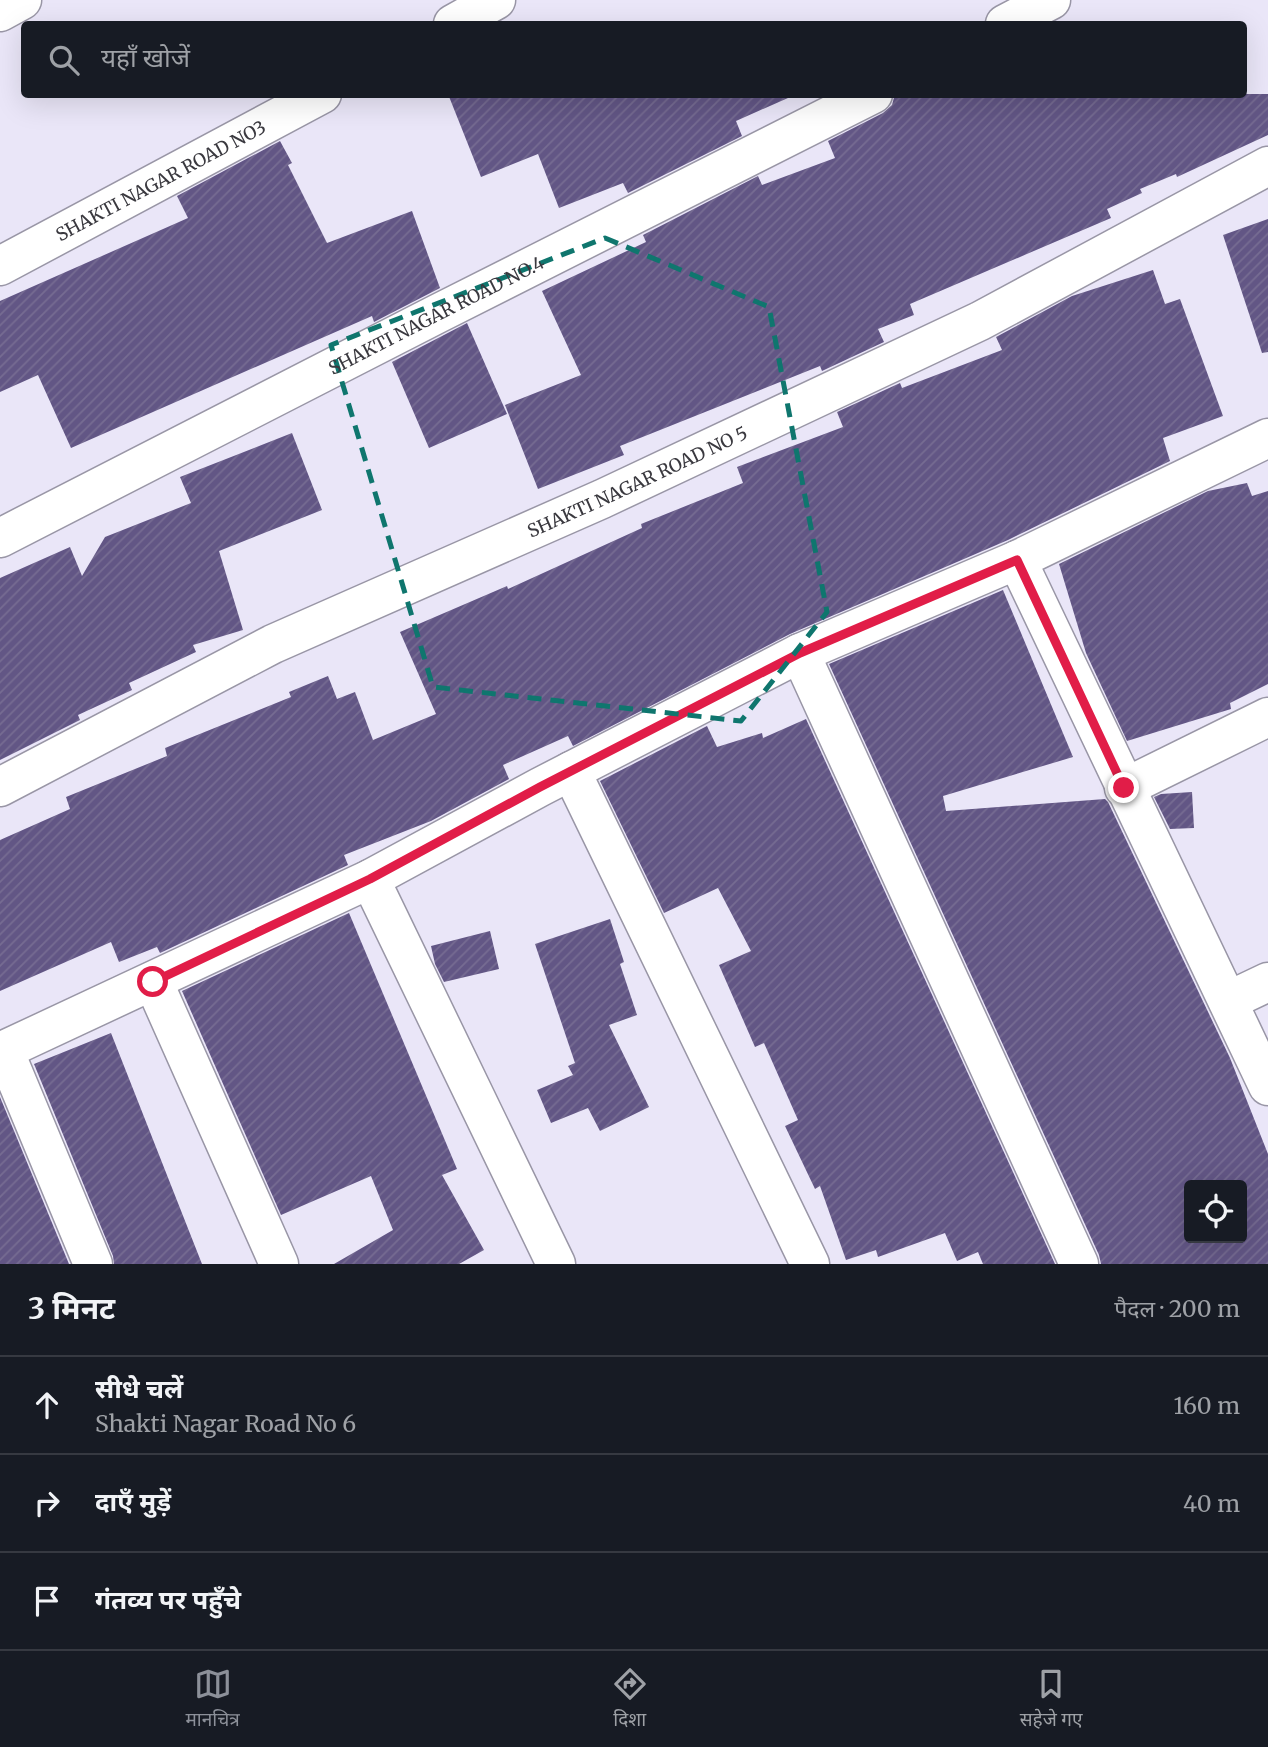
<!DOCTYPE html>
<html lang="hi">
<head>
<meta charset="utf-8">
<style>
	:root { --surface:#171b24; --page:#20242c; --text:#f1f3f6; --muted:#9ea1a6; --line:#363941; --accent:#8c9099 }
	body { margin:0; font-family:Merriweather,"Noto Sans Devanagari",serif; background:var(--page); color:var(--text) }
	.controls { position:absolute; right:21px; bottom:21px; display:grid; overflow:hidden; border-radius:7px; box-shadow:0 7px 28px #0002 }
	.controls button { width:63px; height:63px; display:grid; place-items:center; padding:0; border:0; border-bottom:2px solid var(--line); background:var(--surface); color:var(--text); font:35px sans-serif }
	.stop { position:absolute; width:21px; height:21px; margin:-16px; border:5px solid #e11d48; border-radius:50%; background:#fff }
	.stop.end { background:#e11d48; border-color:#fff; box-shadow:0 2px 7px #0008 }
	.list { margin:0; padding:0; list-style:none }
	h2 { display:flex; justify-content:space-between; align-items:center; height:91px; margin:0; padding:0 28px; font-size:30px }
	h2 small { font-size:23px; font-weight:400; color:var(--muted) }
	.list li { display:grid; grid-template-columns:46px 1fr auto; gap:21px; align-items:center; box-sizing:border-box; height:98px; padding:0 28px; border-top:2px solid var(--line) }
	.list b { display:block; font-size:26px; white-space:nowrap }
	.list p { margin:0; font-size:23px; white-space:nowrap; color:var(--muted) }
	.list em { font-size:23px; font-style:normal; color:var(--muted) }
	.icon { flex:none; width:38px; height:38px; fill:none; stroke:currentColor; stroke-width:2; stroke-linecap:round; stroke-linejoin:round }
	.map { position:relative; flex:none; width:1268px; height:1264px; overflow:hidden }
	.search { position:absolute; background:var(--surface); box-shadow:0 7px 28px #0002; left:21px; right:21px; top:21px; height:77px; display:flex; align-items:center; gap:18px; box-sizing:border-box; padding:0 24px; border-radius:7px; color:var(--muted); font-size:26px }
	.sheet { height:385px; background:var(--surface) }
	nav { display:flex; justify-content:space-around; align-items:center; box-sizing:border-box; height:98px; border-top:2px solid var(--line); background:var(--surface); font-size:19px; color:var(--muted) }
	nav a { display:grid; justify-items:center; gap:4px }
	nav .on { color:var(--accent) }
	.map>svg:first-child { display:block }
	.building { fill:url(#building-hatch); fill-rule:evenodd }
	.lines { fill:none; stroke-linecap:round; stroke-linejoin:round }
	.minor-casing { stroke:#9996a6; stroke-width:41 }
	.minor { stroke:#fff; stroke-width:38 }
	.route { stroke:#e11d48; stroke-width:9 }
	.marked { fill:none; stroke:#0f766e; stroke-width:5; stroke-dasharray:14 9; stroke-linejoin:round }
	.labels { text-anchor:middle; dominant-baseline:central; stroke-width:7; stroke-linejoin:round; paint-order:stroke }
	.street-label { font-size:18px; fill:#3a393f; stroke:#eae6f8 }
</style>
</head>
<body>
<div class="map">
<svg width="1268" height="1264" viewBox="0 0 1268 1264">
	<defs>
		<pattern id="building-hatch" width="6" height="6" patternUnits="userSpaceOnUse" patternTransform="scale(1.75)"><rect width="6" height="6" fill="#625685"/><path d="M-1 1l2-2M0 6l6-6M5 7l2-2" fill="none" stroke="#766c92"/></pattern>
	</defs>
	<rect width="100%" height="100%" fill="#eae6f8"/>
	<!-- building -->
	<path class="building" d="M448 94H797L736 121 742 136 628 193 623 183 559 208 538 154 481 177Z
		M895 94H1268V135L1177 177 1176 174 1140 189 1142 193 1107 209 1111 218 910 304 914 315 878 329 884 342 822 371 820 366 620 446 624 455 538 489 505 405 581 375 542 291 646 242 643 235 758 176 762 185 835 158 828 141 883 113 892 105Z
		M280 141 292 163 288 165 327 243 412 211 440 288 374 322 372 316 71 448 38 375 0 392V301L188 218 177 196Z
		M1268 219V352L1262 353 1223 235Z
		M1153 270 1165 304 1180 299 1223 416 1163 438 1170 461 1008 540 790 634 573 746 568 736 503 765 509 779 431 821 344 855 348 865 160 953 157 947 119 962 111 942 0 991V840L70 809 66 797 167 756 165 748 291 697 289 692 328 676 337 699 355 692 373 740 436 714 400 632 507 586 508 589 642 528 641 524 743 483 737 467 843 427 837 412 900 383 902 388 1002 350 996 337 1072 296Z
		M467 323 507 414 429 448 392 362Z
		M292 433 322 510 219 551 243 630 193 645 196 652 129 683 132 690 78 715 80 720 0 760V578L70 547 82 576 105 537 191 503 180 477Z
		M1247 483 1252 496 1268 491V684L1230 703 1231 709 1127 741 1086 653 1059 564 1208 491Z
		M1003 590 1073 757 943 796 946 811 1105 799 1108 802 1230 1058 1268 1154V1264H1101L1099 1255 829 664ZM1189 1185H1242V1238H1189Z
		M806 719 1055 1264H983L978 1252 957 1261 945 1233 878 1257 876 1250 846 1260 820 1186 815 1189 785 1126 798 1120 764 1043 755 1047 719 965 751 951 718 888 664 913 600 781 707 726 717 747 762 733 763 738Z
		M1192 792 1194 828 1170 829 1154 797 1161 794Z
		M349 913 457 1169 442 1175 484 1250 459 1264H334L393 1230 371 1176 281 1215 182 991Z
		M610 919 624 962 620 964 637 1015 609 1025 649 1107 600 1131 588 1108 551 1123 537 1090 573 1075 568 1066 575 1063 535 944Z
		M490 931 499 969 444 982 435 964 431 946Z
		M111 1033 202 1264H114L113 1256 34 1064Z
		M0 1097 69 1264H0Z"/>
	<g class="lines">
		<defs>
			<g id="minor">
				<path d="M0 12 22 0"/>
				<path d="M453 24 496 0"/>
				<path d="M1005 24 1051 0"/>
				<path id="s1" d="M0 266 322 94"/>
				<path id="s2" d="M0 538 439 313 873 94"/>
				<path d="M1017 560 1268 1086"/>
				<path d="M800 653 1079 1264"/>
				<path d="M571 771 810 1264"/>
				<path id="s3" d="M0 787 273 644 602 499 980 321 1268 166"/>
				<path d="M1124 788 1268 717"/>
				<path d="M370 879 556 1264"/>
				<path d="M153 981 279 1264"/>
				<path d="M1228 1001 1268 982"/>
				<path d="M4 1050 93 1264"/>
				<path d="M0 1052 370 879 540 787 800 653 1017 560 1268 438"/>
			</g>
		</defs>
		<!-- minor casing -->
		<use href="#minor" class="minor-casing"/>
		<!-- minor -->
		<use href="#minor" class="minor"/>
	</g>
	<g class="lines">
		<!-- route -->
		<path class="route" d="M153 982 370 879 540 787 800 653 1017 560 1124 788"/>
	</g>
	<!-- marked area -->
	<path class="marked" d="M605 238 769 307 827 612 741 721 433 687 331 345Z"/>
	<g class="labels">
		<!-- street labels -->
		<g class="street-label">
			<text stroke="none"><textPath href="#s1" startOffset="182">SHAKTI NAGAR ROAD NO3</textPath></text>
			<text stroke="none"><textPath href="#s2" startOffset="490">SHAKTI NAGAR ROAD NO.4</textPath></text>
			<text stroke="none"><textPath href="#s3" startOffset="707">SHAKTI NAGAR ROAD NO 5</textPath></text>
		</g>
	</g>
</svg>
<div class="controls">
<button><svg class="icon" aria-label="locate" viewBox="0 0 24 24"><circle cx="12" cy="12" r="6"/><path d="M12 2v4M12 18v4M2 12h4M18 12h4"/></svg></button>
</div>
<div class="stop" style="left:153px;top:982px"></div>
<div class="stop end" style="left:1124px;top:788px"></div>
<div class="search"><svg class="icon" aria-label="search" viewBox="0 0 24 24"><circle cx="10" cy="10" r="6"/><path d="M15 15l6 6"/></svg>यहाँ खोजें</div>
</div>
<section class="sheet">
<h2>3 मिनट<small>पैदल · 200 m</small></h2>
<ul class="list">
<li><svg class="icon" aria-label="ahead" viewBox="0 0 24 24"><path d="M12 20V5M6 11l6-6 6 6"/></svg><div><b>सीधे चलें</b><p>Shakti Nagar Road No 6</p></div><em>160 m</em></li>
<li><svg class="icon" aria-label="right" viewBox="0 0 24 24"><path d="M7 20v-9h11M14 6l5 5-5 5"/></svg><div><b>दाएँ मुड़ें</b></div><em>40 m</em></li>
<li><svg class="icon" aria-label="arrive" viewBox="0 0 24 24"><path d="M6 21V4h12l-3 4 3 4H6"/></svg><div><b>गंतव्य पर पहुँचे</b></div></li>
</ul>
</section>
<nav>
<a class="on"><svg class="icon" aria-label="map" viewBox="0 0 24 24"><path d="M3 6l6-2 6 2 6-2v14l-6 2-6-2-6 2zM9 4v14M15 6v14"/></svg>मानचित्र</a>
<a><svg class="icon" aria-label="directions" viewBox="0 0 24 24"><path d="M12 3l9 9-9 9-9-9zM9 14v-3h6M13 9l2 2-2 2"/></svg>दिशा</a>
<a><svg class="icon" aria-label="saved" viewBox="0 0 24 24"><path d="M7 4h10v16l-5-4-5 4z"/></svg>सहेजे गए</a>
</nav>
</body>
</html>
